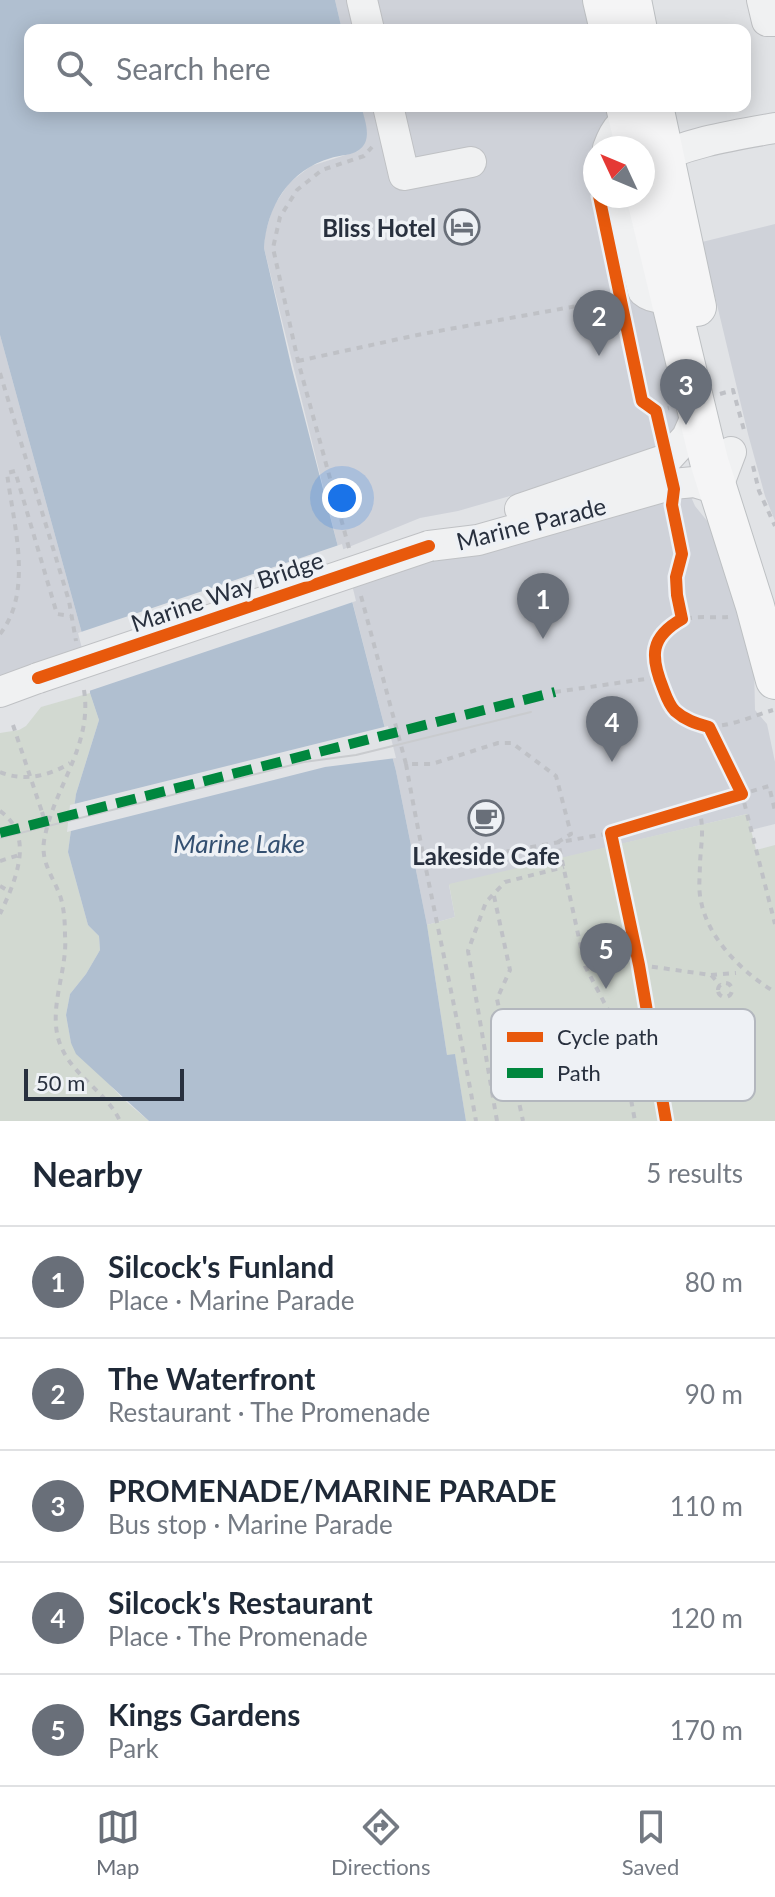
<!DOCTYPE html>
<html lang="en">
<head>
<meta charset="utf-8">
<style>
	:root { --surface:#fff; --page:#f6f6f7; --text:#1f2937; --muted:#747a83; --line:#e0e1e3; --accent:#696f79 }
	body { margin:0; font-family:Lato,sans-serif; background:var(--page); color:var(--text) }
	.compass { position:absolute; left:583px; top:136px; width:72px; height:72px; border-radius:50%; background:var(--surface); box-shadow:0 4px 20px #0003; rotate:314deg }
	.scale { position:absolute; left:24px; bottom:20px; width:160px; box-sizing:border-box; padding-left:8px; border:4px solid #28303e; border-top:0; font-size:22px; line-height:28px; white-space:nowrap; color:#28303e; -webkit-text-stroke:6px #eef1f5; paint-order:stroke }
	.you { position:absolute; left:342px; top:498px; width:28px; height:28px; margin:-20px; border:6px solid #fff; border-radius:50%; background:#1a73e8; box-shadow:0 0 0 12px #1a73e833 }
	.badge { display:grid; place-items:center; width:52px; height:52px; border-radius:50%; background:var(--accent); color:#fff; font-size:26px; font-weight:700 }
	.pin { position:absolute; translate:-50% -66px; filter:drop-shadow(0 2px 4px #0008) }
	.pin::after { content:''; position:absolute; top:42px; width:28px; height:24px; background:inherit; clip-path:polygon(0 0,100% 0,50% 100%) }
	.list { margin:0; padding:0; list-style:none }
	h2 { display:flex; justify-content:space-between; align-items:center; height:104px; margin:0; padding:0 32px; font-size:34px }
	h2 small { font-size:26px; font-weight:400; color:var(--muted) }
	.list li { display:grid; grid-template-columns:52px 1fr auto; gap:24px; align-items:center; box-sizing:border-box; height:112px; padding:0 32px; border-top:2px solid var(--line) }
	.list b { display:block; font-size:30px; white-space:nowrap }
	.list p { margin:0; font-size:26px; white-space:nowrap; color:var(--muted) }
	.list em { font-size:26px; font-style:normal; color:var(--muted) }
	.icon { flex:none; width:44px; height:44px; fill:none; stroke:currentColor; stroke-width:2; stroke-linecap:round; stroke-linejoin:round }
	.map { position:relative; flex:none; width:775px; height:1121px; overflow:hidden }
	.search { position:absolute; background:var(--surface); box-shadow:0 4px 20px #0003; left:24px; right:24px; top:24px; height:88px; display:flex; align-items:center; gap:20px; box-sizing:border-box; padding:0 28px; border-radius:16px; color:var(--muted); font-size:30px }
	.sheet { height:664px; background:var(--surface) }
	nav { display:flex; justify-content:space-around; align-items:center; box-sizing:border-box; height:112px; border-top:2px solid var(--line); background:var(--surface); font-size:22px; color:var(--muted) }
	nav a { display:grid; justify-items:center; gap:4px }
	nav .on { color:var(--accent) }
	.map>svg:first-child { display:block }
	.built { fill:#cfd2d9 }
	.green { fill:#d2d9d1 }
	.water { fill:#b0bfd0 }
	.pier { fill:#e1e3e6 }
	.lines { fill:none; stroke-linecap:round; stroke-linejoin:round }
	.minor-casing { stroke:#bfc1c4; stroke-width:32 }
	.major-casing { stroke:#bdc0c3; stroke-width:40 }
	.path { stroke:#bfc1c6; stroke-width:4; stroke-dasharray:6 6; stroke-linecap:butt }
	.minor { stroke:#f0f1f2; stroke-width:30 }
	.major { stroke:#f5f5f6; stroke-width:38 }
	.tram { stroke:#c9cbce; stroke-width:2 }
	.minor-bridge-casing { stroke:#bfc1c4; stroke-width:32; stroke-linecap:butt }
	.path-bridge { stroke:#bfc1c6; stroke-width:4; stroke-dasharray:6 6; stroke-linecap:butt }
	.minor-bridge { stroke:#f0f1f2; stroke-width:30 }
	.quiet { stroke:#00873e; stroke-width:10; stroke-dasharray:20 10; stroke-linecap:butt }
	.cycleway-casing { stroke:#eef1f5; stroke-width:17 }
	.cycleway { stroke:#e8590c; stroke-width:12 }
	.labels { text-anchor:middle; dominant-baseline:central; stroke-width:7; stroke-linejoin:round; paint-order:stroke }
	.poi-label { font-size:24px; font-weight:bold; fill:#28303e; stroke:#eef1f5; text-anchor:end }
	.street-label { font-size:24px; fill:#28303e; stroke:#eef1f5 }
	.water-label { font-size:26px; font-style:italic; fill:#345071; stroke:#eef1f5 }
	.key { fill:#eef1f5; stroke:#b3b7be; stroke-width:2 }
	.key-label { font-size:22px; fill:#28303e }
</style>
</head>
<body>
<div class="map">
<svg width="775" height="1121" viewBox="0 0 775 1121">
	<rect width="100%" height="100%" fill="#e1e3e6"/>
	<!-- built -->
	<path class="built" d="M335 0H591L597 30H342Z
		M361 106H612L623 148H595V196H634L685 411 659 453 458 511 420 518 339 551 264 248 265 234 273 207 289 183 311 166 358 151 366 129Z
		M775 224V521L765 496 748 434 702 242Z
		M0 335 89 659 0 692Z
		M688 490 695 506 725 543 754 665 755 710 767 724 775 762V824L751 830 747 814 449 885 455 917 427 925 396 771 346 577Z"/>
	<!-- green -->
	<path class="green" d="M90 693 99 720 76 794 68 852 88 925 99 936 100 950 86 974 70 994 66 1015 71 1043 123 1099 149 1121H0V733L19 730 26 726 41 707Z
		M747 814 756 850 775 845V1121H466L455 1055H447L427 925 455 917 449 884Z"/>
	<!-- water -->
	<path class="water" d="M0 0H335L342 30H30V106H361C364 117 370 132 365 143 358 156 344 154 331 158 289 170 267 206 264 248L292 369 396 771 427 925 447 1055 455 1054 466 1121H149L76 1054 71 1043 66 1015 70 994 86 974 100 950 99 936 88 925 68 852 76 794 99 720 90 693 89 659 0 335Z"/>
	<!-- pier -->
	<path class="pier" d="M342 544 356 601 86 692 85 660 78 633Z
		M388 726 396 758 325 767 67 832 70 805Z"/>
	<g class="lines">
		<defs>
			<path id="minor" d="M362 0 369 30
				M762 0 767 21H775
				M388 106 404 175 471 162
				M608 148C615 128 623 119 644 112
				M643 165C685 143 728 136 775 128
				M620 196 643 291C656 302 673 296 688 292
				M520 509 667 459 687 437 698 412
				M429 546 478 540 673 484 694 482 717 489 731 452
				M0 692 38 678"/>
			<path id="major" d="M602 0 609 30
				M632 0 638 30
				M625 106 635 148
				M654 106 697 307
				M643 186 709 461 755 606 775 680"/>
		</defs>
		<!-- minor casing -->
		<use href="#minor" class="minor-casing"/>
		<!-- major casing -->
		<use href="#major" class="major-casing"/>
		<!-- path -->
		<path class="path" d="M298 361 422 334 621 298
			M0 373 69 601 76 641
			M720 394 733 390 744 430
			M656 411 669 408
			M753 466 759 491 775 526
			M673 508 682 554 676 577 682 619
			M349 548 298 361 273 248 280 217 297 190 322 170 364 156 372 147
			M361 596 406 764H432L498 743H512L556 776 571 834 558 842 585 966 618 1029 635 1121
			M728 617C713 618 692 615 679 621 631 641 663 722 707 726 727 728 753 716 773 710
			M0 634C34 591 13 523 7 473L15 471 57 614 71 616
			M84 690C93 746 53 788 44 841 41 862 52 875 59 893 64 905 65 922 65 935 68 971 47 1009 60 1044 72 1076 106 1091 120 1121
			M555 692 659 677
			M709 727 742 794 775 924
			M406 764C427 883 455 1001 476 1121
			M0 772C24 782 49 776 70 763
			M698 807C705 826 701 843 700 863 700 875 698 889 701 901 708 939 743 973 775 992
			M0 811C36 836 15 882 0 914
			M42 812 45 821
			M611 833 639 965 666 1121
			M0 861 19 855
			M424 866 611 833 769 786 775 811
			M0 886 10 892
			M494 896 510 970 497 999 523 1121
			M640 965 711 975 720 985
			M711 975 736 973
			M718 990a7 7 0 1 1 14 0a7 7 0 1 1-14 0Z
			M497 1121 468 951 486 902 505 882 564 867"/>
		<!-- minor -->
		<use href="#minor" class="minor"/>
		<!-- major -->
		<use href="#major" class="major"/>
		<!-- tram -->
		<path class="tram" d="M0 838 304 762 356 755 531 712"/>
		<defs>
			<path id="minor-bridge" d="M38 678 429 546"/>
		</defs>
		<!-- minor-bridge casing -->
		<use href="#minor-bridge" class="minor-bridge-casing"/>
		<!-- path-bridge -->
		<path class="path-bridge" d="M13 725 42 812"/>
		<!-- minor-bridge -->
		<use href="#minor-bridge" class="minor-bridge"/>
		<!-- quiet -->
		<path class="quiet" d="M0 833 555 692"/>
		<defs>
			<path id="cycleway" d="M599 196 642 401 656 411 674 489 672 505 682 554 676 577 677 595 682 619C650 637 650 656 663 688 666 696 669 705 675 711 685 720 695 723 709 727L742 794 611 833 639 965 666 1121
				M38 678 429 546"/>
		</defs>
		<!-- cycleway casing -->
		<use href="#cycleway" class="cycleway-casing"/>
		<!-- cycleway -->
		<use href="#cycleway" class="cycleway"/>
	</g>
	<!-- icons -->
	<defs>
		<symbol id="hotel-ring" viewBox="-11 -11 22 22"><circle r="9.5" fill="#eef1f5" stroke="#696f79" stroke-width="1.5"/><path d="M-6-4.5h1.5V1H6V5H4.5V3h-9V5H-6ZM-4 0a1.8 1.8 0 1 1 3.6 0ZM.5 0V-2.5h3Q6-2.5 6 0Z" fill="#696f79"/></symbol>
		<symbol id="cafe-ring" viewBox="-11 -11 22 22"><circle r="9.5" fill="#eef1f5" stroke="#696f79" stroke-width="1.5"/><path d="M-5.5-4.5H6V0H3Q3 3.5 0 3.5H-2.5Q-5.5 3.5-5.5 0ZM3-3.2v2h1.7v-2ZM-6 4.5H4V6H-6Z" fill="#696f79"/></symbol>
	</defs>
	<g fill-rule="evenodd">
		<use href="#hotel-ring" x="442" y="207" width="40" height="40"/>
		<use href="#cafe-ring" x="466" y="798" width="40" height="40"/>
	</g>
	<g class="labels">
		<!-- poi labels -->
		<g class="poi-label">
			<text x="436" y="227">Bliss Hotel</text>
			<text x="486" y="855" text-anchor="middle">Lakeside Cafe</text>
		</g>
		<!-- street labels -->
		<g class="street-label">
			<text transform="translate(531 523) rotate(-14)">Marine Parade</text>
			<text transform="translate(227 591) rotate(-19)">Marine Way Bridge</text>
		</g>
		<!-- water labels -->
		<g class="water-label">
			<text x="239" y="843">Marine Lake</text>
		</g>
	</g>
	<!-- legend -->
	<rect x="491" y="1009" width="264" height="92" rx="12" class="key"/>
	<rect x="507" y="1032" width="36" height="10" fill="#e8590c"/>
	<rect x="507" y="1068" width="36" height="10" fill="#00873e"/>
	<g class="key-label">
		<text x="557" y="1045">Cycle path</text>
		<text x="557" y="1081">Path</text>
	</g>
</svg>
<svg class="compass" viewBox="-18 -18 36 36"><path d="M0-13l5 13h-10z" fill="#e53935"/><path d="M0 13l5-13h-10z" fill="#747a83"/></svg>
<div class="scale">50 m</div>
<div class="you"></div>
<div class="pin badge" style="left:543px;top:639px">1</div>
<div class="pin badge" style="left:599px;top:356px">2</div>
<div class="pin badge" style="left:686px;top:425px">3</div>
<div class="pin badge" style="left:612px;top:762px">4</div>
<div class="pin badge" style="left:606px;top:989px">5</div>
<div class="search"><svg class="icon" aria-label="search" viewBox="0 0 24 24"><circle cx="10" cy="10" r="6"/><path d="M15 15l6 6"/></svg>Search here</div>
</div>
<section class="sheet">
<h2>Nearby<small>5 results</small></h2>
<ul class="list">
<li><span class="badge">1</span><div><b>Silcock's Funland</b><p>Place · Marine Parade</p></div><em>80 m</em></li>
<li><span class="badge">2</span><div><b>The Waterfront</b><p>Restaurant · The Promenade</p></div><em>90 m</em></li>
<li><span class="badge">3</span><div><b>PROMENADE/MARINE PARADE</b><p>Bus stop · Marine Parade</p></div><em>110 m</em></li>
<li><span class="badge">4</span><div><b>Silcock's Restaurant</b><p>Place · The Promenade</p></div><em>120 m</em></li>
<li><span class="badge">5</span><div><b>Kings Gardens</b><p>Park</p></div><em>170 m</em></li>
</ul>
</section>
<nav>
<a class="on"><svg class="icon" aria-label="map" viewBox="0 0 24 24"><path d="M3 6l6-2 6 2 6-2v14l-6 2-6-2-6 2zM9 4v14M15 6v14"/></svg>Map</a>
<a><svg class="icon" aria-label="directions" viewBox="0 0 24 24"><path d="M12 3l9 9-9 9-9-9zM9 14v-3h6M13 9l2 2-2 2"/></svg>Directions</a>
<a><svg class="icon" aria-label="saved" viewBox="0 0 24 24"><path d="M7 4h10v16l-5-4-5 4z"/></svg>Saved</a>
</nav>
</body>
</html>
